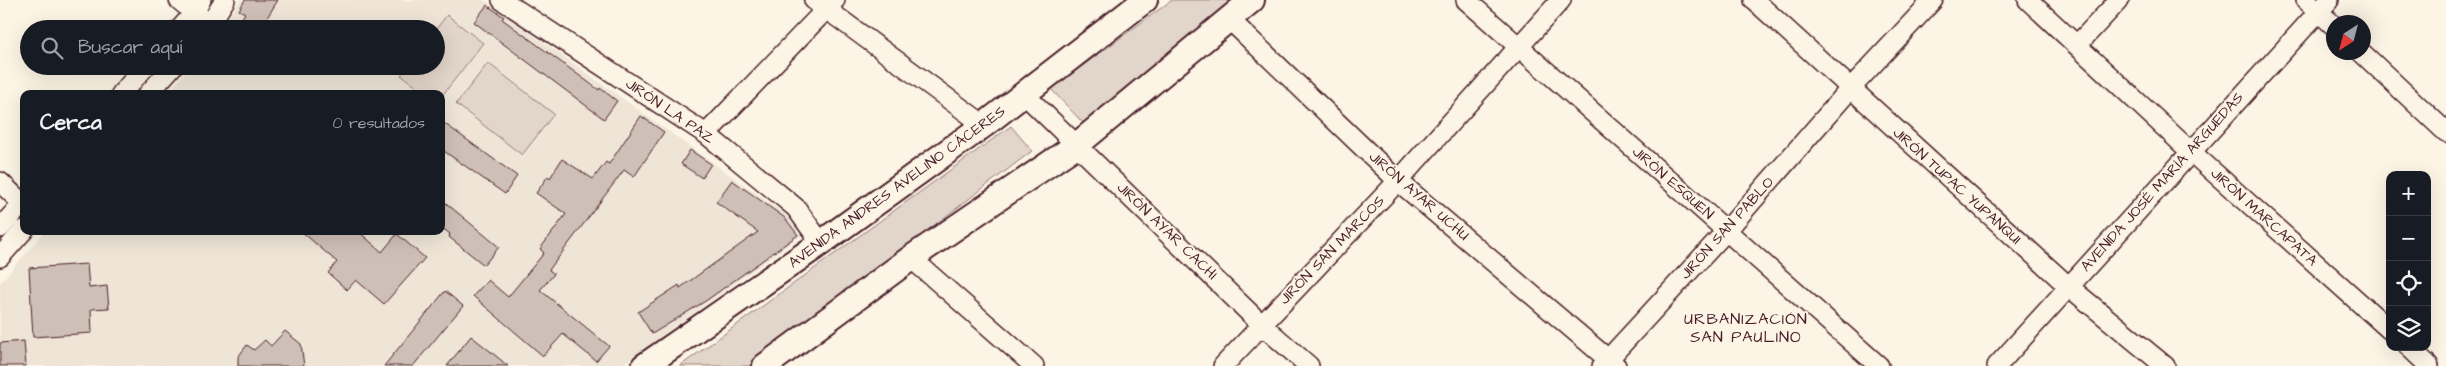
<!DOCTYPE html>
<html lang="es">
<head>
<meta charset="utf-8">
<style>
	:root { --surface:#171b24; --page:#242831; --text:#f1f3f6; --muted:#9ea1a6; --line:#363941 }
	body { margin:0; font-family:"Architects Daughter",sans-serif; background:var(--page); color:var(--text) }
	.controls { position:absolute; right:15px; bottom:15px; display:grid; overflow:hidden; border-radius:10px; box-shadow:0 5px 20px #0002 }
	.controls button { width:45px; height:45px; display:grid; place-items:center; padding:0; border:0; border-bottom:1px solid var(--line); background:var(--surface); color:var(--text); font:25px sans-serif }
	.compass { position:absolute; left:2326px; top:15px; width:45px; height:45px; border-radius:50%; background:var(--surface); box-shadow:0 5px 20px #0002; rotate:216deg }
	.list { margin:0; padding:0; list-style:none }
	h2 { display:flex; justify-content:space-between; align-items:center; height:65px; margin:0; padding:0 20px; font-size:21px }
	h2 small { font-size:16px; font-weight:400; color:var(--muted) }
	.icon { flex:none; width:28px; height:28px; fill:none; stroke:currentColor; stroke-width:2; stroke-linecap:round; stroke-linejoin:round }
	.map { position:relative; flex:none; width:2446px; height:366px; overflow:hidden }
	.search { position:absolute; background:var(--surface); box-shadow:0 5px 20px #0002; left:20px; top:20px; width:425px; height:55px; display:flex; align-items:center; gap:12px; box-sizing:border-box; padding:0 18px; border-radius:28px; color:var(--muted); font-size:19px }
	.panel { position:absolute; background:var(--surface); box-shadow:0 5px 20px #0002; left:20px; top:90px; width:425px; height:145px; border-radius:10px }
	.map>svg:first-child { display:block }
	.built { fill:#eee5d7 }
	.green { fill:#e2d5ca; stroke:#967a7a }
	.building { fill:#cfc0b7; stroke:#4a1f2b }
	.lines { fill:none; stroke-linecap:round; stroke-linejoin:round }
	.minor-casing { stroke:#4a1f2b; stroke-width:22 }
	.major-casing { stroke:#4a1f2b; stroke-width:28 }
	.minor { stroke:#fcf5e5; stroke-width:19 }
	.major { stroke:#fcf5e5; stroke-width:24 }
	.labels { text-anchor:middle; dominant-baseline:central; stroke-width:4; stroke-linejoin:round; paint-order:stroke }
	.street-label { font-size:15px; fill:#4a1f2b; stroke:#fcf5e5 }
	.neighbourhood-label { font-size:16px; letter-spacing:1px; fill:#4a1f2b; stroke:#fcf5e5 }
</style>
</head>
<body>
<div class="map">
<svg width="2446" height="366" viewBox="0 0 2446 366">
	<rect width="100%" height="100%" fill="#fcf5e5"/>
	<filter id="ink" filterUnits="userSpaceOnUse"><feTurbulence type="fractalNoise" baseFrequency=".02" numOctaves="2"/><feDisplacementMap in="SourceGraphic" scale="10" xChannelSelector="R" yChannelSelector="G"/><feConvolveMatrix kernelMatrix="1 2 1 2 8 2 1 2 1" color-interpolation-filters="sRGB"/></filter>
	<g filter="url(#ink)">
		<!-- built -->
		<path class="built" d="M240 0H484L789 217 802 235 620 366H0V283L45 231H441V94H167L191 66H436V29H221Z"/>
		<!-- green -->
		<path class="green" d="M1172 0H1233L1083 123 1051 89Z
			M447 15 483 43 441 97V94H426L401 75 408 66H436V29Z
			M488 63 554 114 522 155 456 104Z
			M1011 126 1032 151 749 366H680Z"/>
		<!-- building -->
		<path class="building" d="M245 0H278L260 29H235L245 13 239 10Z
			M487 5 504 17 502 19 599 90 600 88 617 101 604 119 474 22Z
			M641 116 664 132 634 177 624 170 549 270 554 274 540 290 609 346 596 361 563 334 543 356 473 296 488 280 508 297 544 253 540 249 566 214 536 193 548 176 550 178 562 159 593 179 606 162 609 164Z
			M441 121 517 176 505 194 441 149Z
			M690 150 711 164 702 178 681 164Z
			M732 180 785 218 798 235 707 300 652 334 638 312 679 285 680 288 758 232 716 202Z
			M441 199 499 247 484 265 449 237 450 234 441 227Z
			M301 231H358L382 252 397 234 425 258 384 304 356 280 347 290 328 273 337 262Z
			M87 264 89 288 107 286 109 308 91 309 92 333 33 337 29 268Z
			M445 291 463 306 413 366H384Z
			M285 331 301 344 304 366H238V357L247 345 254 350 265 340 271 346Z
			M471 336 490 351 508 366H447Z
			M24 341 26 366H0V343Z"/>
		<g class="lines">
			<defs>
				<path id="minor" d="M179 0 210 25
					M502 0 706 134 796 208 821 243
					M814 0 984 125
					M1466 0 1879 366
					M1754 0 2068 286 2165 366
					M2028 0 2190 151 2390 330
					M2306 0 2334 26
					M1229 19 1398 181 1616 366
					M180 29 194 13 201 0
					M207 29 225 0
					M2077 45 2119 0
					M2361 52 2446 132
					M121 94 146 66
					M148 94 173 66
					M1025 95 1261 324 1309 366
					M706 134 835 0
					M0 182 24 205
					M0 228 24 202
					M0 257 24 230
					M911 258 1034 366
					M2409 347 2429 366
					M1223 366 1398 181 1561 0
					M1602 366 1727 230 1850 89 1933 0
					M1997 366 2329 0"/>
				<path id="major" d="M644 366 821 243 984 125 1145 0
					M765 366 911 258 1078 144 1252 0"/>
			</defs>
			<!-- minor casing -->
			<use href="#minor" class="minor-casing"/>
			<!-- major casing -->
			<use href="#major" class="major-casing"/>
			<!-- minor -->
			<use href="#minor" class="minor"/>
			<!-- major -->
			<use href="#major" class="major"/>
		</g>
	</g>
	<g class="labels">
		<!-- street labels -->
		<g class="street-label">
			<text transform="translate(670 111) rotate(34)">JIRÓN LA PAZ</text>
			<text transform="translate(2162 182) rotate(-48)">AVENIDA JOSÉ MARÍA ARGUEDAS</text>
			<text transform="translate(1673 183) rotate(41)">JIRÓN ESQUEN</text>
			<text transform="translate(1957 186) rotate(42)">JIRÓN TUPAC YUPANQUI</text>
			<text transform="translate(897 187) rotate(-36)">AVENIDA ANDRES AVELINO CÁCERES</text>
			<text transform="translate(1419 196) rotate(41)">JIRÓN AYAR UCHU</text>
			<text transform="translate(2264 217) rotate(42)">JIRÓN MARCAPATA</text>
			<text transform="translate(1727 228) rotate(-48)">JIRÓN SAN PABLO</text>
			<text transform="translate(1167 231) rotate(44)">JIRÓN AYAR CACHI</text>
			<text transform="translate(1332 250) rotate(-46)">JIRÓN SAN MARCOS</text>
		</g>
		<!-- neighbourhood labels -->
		<g class="neighbourhood-label">
			<text x="1746" y="319">URBANIZACIÓN<tspan x="1746" dy="18">SAN PAULINO</tspan></text>
		</g>
	</g>
</svg>
<div class="controls">
<button>+</button>
<button>−</button>
<button><svg class="icon" aria-label="locate" viewBox="0 0 24 24"><circle cx="12" cy="12" r="6"/><path d="M12 2v4M12 18v4M2 12h4M18 12h4"/></svg></button>
<button><svg class="icon" aria-label="layers" viewBox="0 0 24 24"><path d="M12 4l9 5-9 5-9-5zM3 14l9 5 9-5"/></svg></button>
</div>
<svg class="compass" viewBox="-18 -18 36 36"><path d="M0-13l5 13h-10z" fill="#e53935"/><path d="M0 13l5-13h-10z" fill="#9ea1a6"/></svg>
<div class="search"><svg class="icon" aria-label="search" viewBox="0 0 24 24"><circle cx="10" cy="10" r="6"/><path d="M15 15l6 6"/></svg>Buscar aquí</div>
<section class="panel">
<h2>Cerca<small>0 resultados</small></h2>
<ul class="list">
</ul>
</section>
</div>
</body>
</html>
